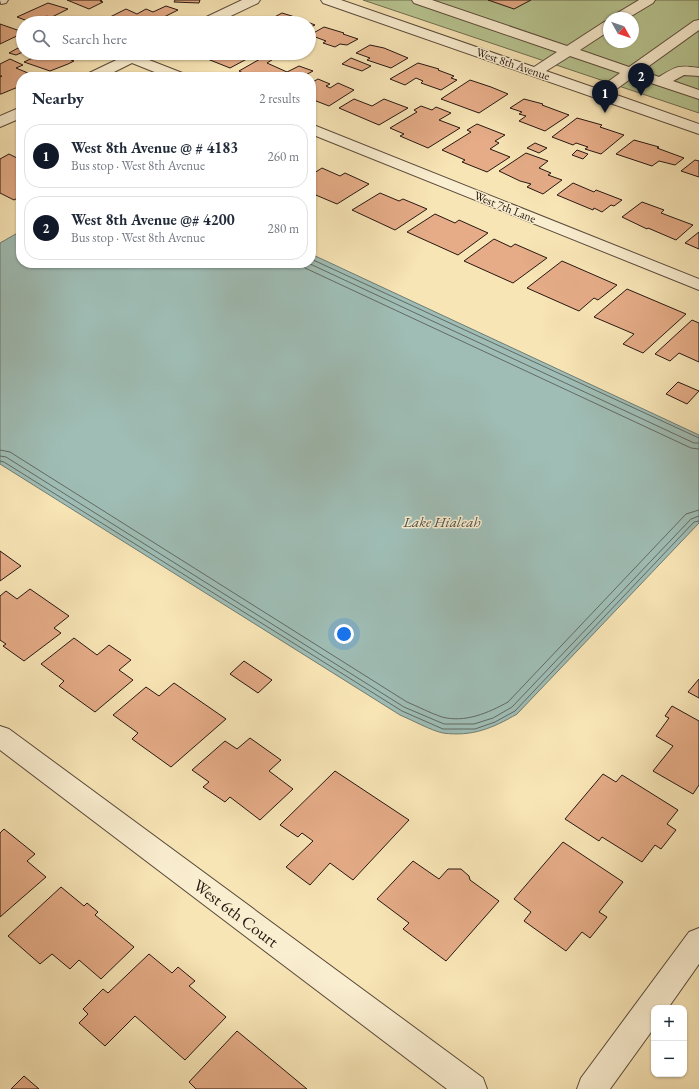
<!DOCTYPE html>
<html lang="en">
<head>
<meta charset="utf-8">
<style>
	:root { --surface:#fff; --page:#f2f2f3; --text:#1f2937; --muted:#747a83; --line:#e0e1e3; --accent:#111827 }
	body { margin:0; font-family:"EB Garamond",serif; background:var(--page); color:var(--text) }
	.controls { position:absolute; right:12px; bottom:12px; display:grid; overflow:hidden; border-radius:8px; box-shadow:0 1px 3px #0004 }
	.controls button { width:36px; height:36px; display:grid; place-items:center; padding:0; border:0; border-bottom:1px solid var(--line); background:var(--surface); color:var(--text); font:20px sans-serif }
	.compass { position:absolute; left:603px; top:12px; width:36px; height:36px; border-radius:50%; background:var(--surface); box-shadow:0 1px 3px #0004; rotate:130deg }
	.you { position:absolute; left:344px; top:634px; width:14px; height:14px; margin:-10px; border:3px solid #fff; border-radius:50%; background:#1a73e8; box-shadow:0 0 0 6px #1a73e833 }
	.badge { display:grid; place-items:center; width:26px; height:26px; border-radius:50%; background:var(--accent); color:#fff; font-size:13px; font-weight:700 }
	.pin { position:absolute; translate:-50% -33px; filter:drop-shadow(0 1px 2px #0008) }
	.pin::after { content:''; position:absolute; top:21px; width:14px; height:12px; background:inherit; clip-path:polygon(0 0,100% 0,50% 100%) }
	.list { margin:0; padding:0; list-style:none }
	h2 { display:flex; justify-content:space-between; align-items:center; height:52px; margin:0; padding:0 16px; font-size:17px }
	h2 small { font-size:13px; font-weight:400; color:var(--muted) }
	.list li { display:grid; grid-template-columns:26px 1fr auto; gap:12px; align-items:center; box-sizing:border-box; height:64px; margin:0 8px 8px; padding:0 8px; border:1px solid var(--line); border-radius:16px }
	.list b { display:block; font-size:15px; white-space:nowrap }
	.list p { margin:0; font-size:13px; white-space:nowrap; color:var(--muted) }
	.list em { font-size:13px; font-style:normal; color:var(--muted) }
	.icon { flex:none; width:22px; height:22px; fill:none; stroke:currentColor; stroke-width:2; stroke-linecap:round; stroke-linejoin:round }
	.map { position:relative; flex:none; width:699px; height:1089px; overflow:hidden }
	.search { position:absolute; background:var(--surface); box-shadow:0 1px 3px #0004; left:16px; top:16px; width:300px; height:44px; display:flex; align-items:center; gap:10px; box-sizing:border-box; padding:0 14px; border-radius:22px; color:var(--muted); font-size:15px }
	.panel { position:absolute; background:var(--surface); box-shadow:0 1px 3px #0004; left:16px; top:72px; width:300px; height:196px; border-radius:16px }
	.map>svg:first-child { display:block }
	.green { fill:#b8c692; stroke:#6f6e52; fill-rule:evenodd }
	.water { fill:#9fbdb5; stroke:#6f7b73 }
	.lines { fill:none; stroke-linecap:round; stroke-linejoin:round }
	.shore { stroke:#626a63; stroke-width:1 }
	.building { fill:#e5ac87; stroke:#261711 }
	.minor-casing { stroke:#5a4a3a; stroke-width:2 }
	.minor { fill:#faeed0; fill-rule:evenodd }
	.labels { text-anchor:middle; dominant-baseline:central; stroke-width:3; stroke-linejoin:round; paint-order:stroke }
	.far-street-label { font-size:12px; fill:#261711; stroke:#faeed0 }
	.water-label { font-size:15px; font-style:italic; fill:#50514a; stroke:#faeed0 }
	.near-street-label { font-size:17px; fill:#261711; stroke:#faeed0 }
</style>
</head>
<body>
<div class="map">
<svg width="699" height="1089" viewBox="0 0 699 1089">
	<rect width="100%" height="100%" fill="#f8e5b6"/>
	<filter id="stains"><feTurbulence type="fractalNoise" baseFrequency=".005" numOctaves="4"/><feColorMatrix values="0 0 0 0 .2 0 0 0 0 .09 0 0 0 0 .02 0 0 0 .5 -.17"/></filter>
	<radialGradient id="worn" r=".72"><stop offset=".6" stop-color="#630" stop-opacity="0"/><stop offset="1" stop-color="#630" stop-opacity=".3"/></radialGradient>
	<!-- green -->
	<path class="green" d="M363 0H699V113ZM609 18H633V42H609Z"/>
	<!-- water -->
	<path class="water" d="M21 231V263H311V254L699 435V523L517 714C493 728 472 737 443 733 432 731 412 720 400 715L0 464V243Z"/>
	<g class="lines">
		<!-- shore -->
		<path class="shore" d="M311 259 699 438
			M299 263 305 268 691 448 699 449
			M308 263 694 443H699
			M0 450 10 452 407 702C419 707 430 713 442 717 465 723 488 713 508 702L686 514 699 510
			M0 456 6 457 404 707 444 724H474L493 718 512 707 691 519 699 516
			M0 461 4 462 402 711 443 729H475L495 722 515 711 694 522 699 521"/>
	</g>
	<!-- building -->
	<path class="building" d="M67 0H102L100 1 103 2 89 9Z
		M175 0H200L199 3 174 2Z
		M488 0H531L514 9Z
		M48 3 68 9 50 18 47 16 33 23 17 17Z
		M166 6 178 10 152 23H126L110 17 126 9 137 14 146 9 153 12Z
		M282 13 295 17 315 25 309 28V23H263Z
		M0 24 23 32V33L0 44Z
		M324 27 344 33 343 34 358 39 347 45 340 44 335 47 323 43 326 41 310 35Z
		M370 45 384 48 408 58 391 68 367 60 370 58 356 53Z
		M18 48 23 51V52L16 55 9 53Z
		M43 53H78L83 55 71 60 74 61 68 64 50 71 24 62Z
		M185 53H258L230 68 200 56 197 58Z
		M267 55 275 58 267 63 287 72 299 66 313 71 302 77H251L239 71Z
		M351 58 371 66 362 71 342 64Z
		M10 59 23 65 16 68 28 73 25 74 31 77H21V85L17 87H18L1 94H0V77L2 76H0V64Z
		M418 63 439 69 438 70 454 76 451 78 457 80 441 90 421 83 423 81 416 78 405 85 390 79Z
		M318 79 330 84 326 86 330 88 338 83 354 90 329 106 311 99V83Z
		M470 80 491 87 508 94 479 113 441 99Z
		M354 99 372 106 384 99 408 108 379 125 339 108Z
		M524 99 543 104 542 105 569 115 545 131 519 121 526 116 519 114 522 112 510 108Z
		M421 106 432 110 436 107 451 113 439 120 460 128 428 148 400 136 404 134 390 128 417 112 414 110Z
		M577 118 602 125 600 127 624 135 601 154 585 149 588 147 576 143 573 145 552 137Z
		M477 124 505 135 495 141 499 143 490 149 510 157 487 172 462 162 465 160 442 150 471 132 467 130Z
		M634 140 659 147 657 148 684 158 675 165 659 161 652 166 616 154Z
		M535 143 547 148 539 153 527 148Z
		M577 150 588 154 583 159 572 155Z
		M526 153 548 161 539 168 551 173 548 175 562 180 543 194 527 187 531 184 520 181 499 171Z
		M9 154 21 160V196L14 200 0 193V159Z
		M695 160 699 161V177L681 171Z
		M322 168 340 176 345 173 369 184 337 204 311 193V175Z
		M573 183 594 192 596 190 622 200 614 206 611 205 602 212 594 208 593 210 557 195Z
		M380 193 399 201 403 199 427 209 395 230 352 210Z
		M642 202 664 210 661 213 693 225 676 240 648 228 647 229 622 217Z
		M435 214 455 223 459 220 488 233 458 255 407 232Z
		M699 232V249L685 243Z
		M494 239 511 247 515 244 547 258 513 283 464 261Z
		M562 261 617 285 598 300 594 298 579 311 527 288Z
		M627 289 686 314 643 353 623 344 634 334 594 317Z
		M692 320 699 323V362L679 353 670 361 655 354Z
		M678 382 699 391 687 404 666 394Z
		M0 551 21 566 0 581Z
		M30 589 69 616 54 628 61 633 24 661 3 646 6 644 0 640V596L6 591 17 599Z
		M74 638 97 655 109 645 131 660 119 670 133 680 95 712 59 686 64 681 41 664Z
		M244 661 272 680 258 693 230 674Z
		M699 679V698L688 692Z
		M174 683 226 719 171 767 132 739 138 733 113 715 146 687 159 696Z
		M672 706 699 721V785L693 794 653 771 673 746 656 736 669 718 665 716Z
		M250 738 281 760 269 771 293 789 260 820 230 797 225 802 203 787 209 782 192 770 225 741 237 749Z
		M335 771 409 820 353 880 330 863 310 885 286 867 313 841 302 833 298 837 280 825Z
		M603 774 616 782 622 775 678 810 667 824 676 830 661 849 655 845 642 862 602 837 599 841 565 819Z
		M4 829 35 854 27 861 46 877 0 917V833Z
		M563 842 623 882 599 912 607 917 590 938 582 932 566 951 524 921 531 912 514 899Z
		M413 861 439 879 448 869H461L469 876 470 880 499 901 446 961 403 929 409 923 377 899Z
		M61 887 84 906 87 903 98 912 95 915 134 947 101 979 79 960 70 969 52 954 40 964 8 936Z
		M149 954 172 973 178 967 195 981 189 986 226 1017 185 1060 135 1016 105 1046 79 1023 88 1014 83 1009 103 989 108 993Z
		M237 1031 307 1089H196L189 1082Z
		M24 1076 39 1089H11Z"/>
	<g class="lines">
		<defs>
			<path id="minor" d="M0 0H8L6 3 1 4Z
				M242 0H260L258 3 216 23H198L200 20Z
				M321 0H341L534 67 557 52 414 3 412 0H432L567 46 604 22 609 21V31L580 50 629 67 694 21 699 20V30L642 71 659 77C677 66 678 65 699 68V76L684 75 673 81 699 90V99L633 77 611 93 699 124V134L323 3ZM570 56 620 73 598 89 546 71Z
				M639 0H655L653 3 628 18H612L614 15Z
				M131 53H149L144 58 185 74 187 77H167L132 63 104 77H85L87 74Z
				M21 107V118L0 127V116Z
				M311 124 699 279V290L311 134Z
				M0 726 9 729 483 1078 487 1089H447L0 750Z
				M699 928V964L668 1008H654V1028L610 1089H577L581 1078 689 932Z"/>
		</defs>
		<!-- minor casing -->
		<use href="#minor" class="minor-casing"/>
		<!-- minor -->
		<use href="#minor" class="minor"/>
	</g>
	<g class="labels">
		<!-- far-street labels -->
		<g class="far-street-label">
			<text transform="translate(513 64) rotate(19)">West 8th Avenue</text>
			<text transform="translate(505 207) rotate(22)">West 7th Lane</text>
		</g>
		<!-- water labels -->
		<g class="water-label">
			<text x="442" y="521">Lake Hialeah</text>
		</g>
		<!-- near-street labels -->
		<g class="near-street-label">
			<text transform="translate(236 913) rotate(37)">West 6th Court</text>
		</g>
	</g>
	<rect width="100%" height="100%" filter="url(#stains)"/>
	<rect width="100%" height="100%" fill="url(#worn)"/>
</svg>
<div class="controls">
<button>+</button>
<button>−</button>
</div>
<svg class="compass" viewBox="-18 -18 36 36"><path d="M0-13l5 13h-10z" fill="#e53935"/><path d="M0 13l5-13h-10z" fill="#747a83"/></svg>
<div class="you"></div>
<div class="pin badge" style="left:605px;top:113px">1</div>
<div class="pin badge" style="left:641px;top:96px">2</div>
<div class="search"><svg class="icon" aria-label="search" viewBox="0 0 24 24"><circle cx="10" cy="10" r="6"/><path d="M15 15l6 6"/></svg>Search here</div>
<section class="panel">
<h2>Nearby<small>2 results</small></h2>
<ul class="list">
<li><span class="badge">1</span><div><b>West 8th Avenue @ # 4183</b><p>Bus stop · West 8th Avenue</p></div><em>260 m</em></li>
<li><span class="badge">2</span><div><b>West 8th Avenue @# 4200</b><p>Bus stop · West 8th Avenue</p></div><em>280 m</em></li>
</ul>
</section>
</div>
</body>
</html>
